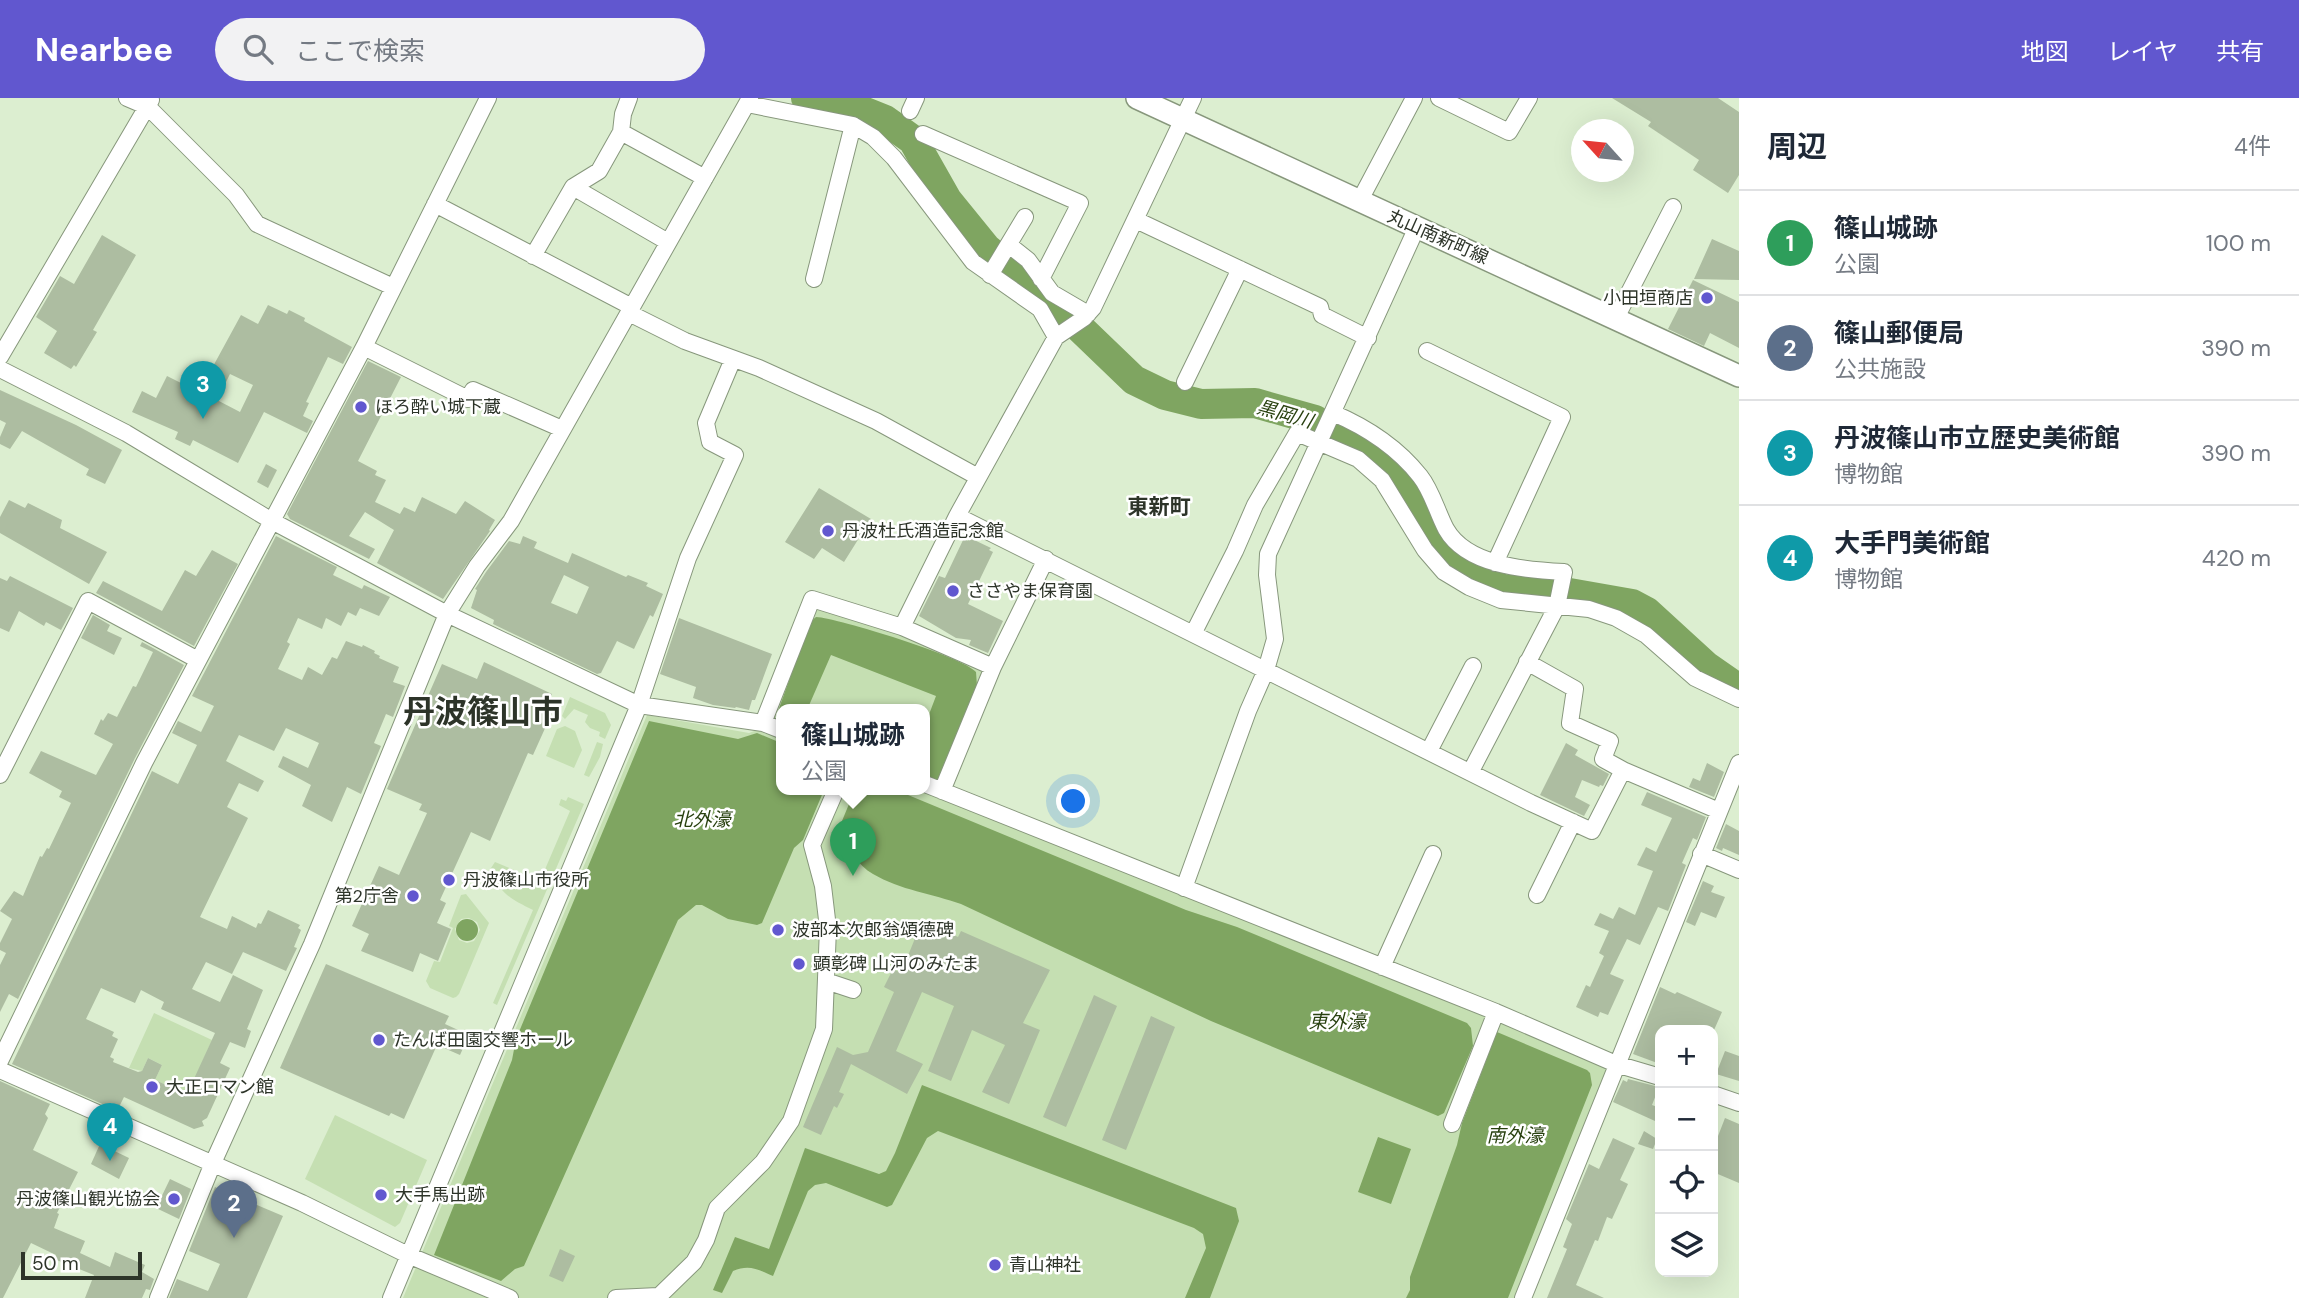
<!DOCTYPE html>
<html lang="ja">
<head>
<meta charset="utf-8">
<style>
	:root { --surface:#fff; --page:#f2f2f3; --text:#1f2937; --muted:#747a83; --line:#e0e1e3; --accent:#6157cf }
	body { margin:0; font-family:"DM Sans","Noto Sans JP",sans-serif; background:var(--page); color:var(--text) }
	.controls { position:absolute; right:21px; bottom:21px; display:grid; overflow:hidden; border-radius:14px; box-shadow:0 7px 28px #0002 }
	.controls button { width:63px; height:63px; display:grid; place-items:center; padding:0; border:0; border-bottom:2px solid var(--line); background:var(--surface); color:var(--text); font:35px sans-serif }
	.compass { position:absolute; left:1571px; top:21px; width:63px; height:63px; border-radius:50%; background:var(--surface); box-shadow:0 7px 28px #0002; rotate:297deg }
	.scale { position:absolute; left:21px; bottom:18px; width:121px; box-sizing:border-box; padding-left:7px; border:4px solid #2d3429; border-top:0; font-size:19px; line-height:24px; white-space:nowrap; color:#2d3429; -webkit-text-stroke:5px #fff; paint-order:stroke }
	.you { position:absolute; left:1074px; top:704px; width:24px; height:24px; margin:-18px; border:5px solid #fff; border-radius:50%; background:#1a73e8; box-shadow:0 0 0 10px #1a73e833 }
	.badge { display:grid; place-items:center; width:46px; height:46px; border-radius:50%; background:var(--accent); color:#fff; font-size:23px; font-weight:700 }
	.pin { position:absolute; translate:-50% -58px; filter:drop-shadow(0 2px 4px #0008) }
	.pin::after { content:''; position:absolute; top:37px; width:24px; height:21px; background:inherit; clip-path:polygon(0 0,100% 0,50% 100%) }
	.popup { position:absolute; left:776px; top:606px; width:154px; height:91px; box-sizing:border-box; display:grid; place-content:center; border-radius:14px; background:var(--surface); filter:drop-shadow(0 2px 5px #0005); font-size:23px; white-space:nowrap; color:var(--muted) }
	.popup b { font-size:26px; color:var(--text) }
	.popup::after { content:''; position:absolute; left:50%; top:100%; margin-left:-14px; border:14px solid transparent; border-top-color:var(--surface) }
	.list { margin:0; padding:0; list-style:none }
	h2 { display:flex; justify-content:space-between; align-items:center; height:91px; margin:0; padding:0 28px; font-size:30px }
	h2 small { font-size:23px; font-weight:400; color:var(--muted) }
	.list li { display:grid; grid-template-columns:46px 1fr auto; gap:21px; align-items:center; box-sizing:border-box; height:105px; padding:0 28px; border-top:2px solid var(--line) }
	.list b { display:block; font-size:26px; white-space:nowrap }
	.list p { margin:0; font-size:23px; white-space:nowrap; color:var(--muted) }
	.list em { font-size:23px; font-style:normal; color:var(--muted) }
	.icon { flex:none; width:38px; height:38px; fill:none; stroke:currentColor; stroke-width:2; stroke-linecap:round; stroke-linejoin:round }
	.map { position:relative; flex:none; width:1739px; height:1200px; overflow:hidden }
	header { display:flex; align-items:center; gap:42px; box-sizing:border-box; height:98px; padding:0 35px; background:var(--accent); color:#fff }
	header strong { font-size:33px }
	nav { display:flex; gap:38px; margin-inline-start:auto; font-size:24px }
	.search { width:490px; height:63px; background:var(--page); display:flex; align-items:center; gap:18px; box-sizing:border-box; padding:0 24px; border-radius:38px; color:var(--muted); font-size:26px }
	main { display:flex }
	aside { flex:1; background:var(--surface) }
	.map>svg:first-child { display:block }
	.green { fill:#c5dfb2; fill-rule:evenodd }
	.water { fill:#7fa561 }
	.lines { fill:none; stroke-linecap:round; stroke-linejoin:round }
	.river { stroke:#7fa561; stroke-width:30 }
	.building { fill:#adbda1; fill-rule:evenodd }
	.minor-casing { stroke:#87977c; stroke-width:18 }
	.major-casing { stroke:#87977c; stroke-width:24 }
	.minor { stroke:#fff; stroke-width:16 }
	.major { stroke:#fff; stroke-width:21 }
	.poi-dot { fill:#6157cf; stroke:#fff; stroke-width:2.5 }
	.labels { text-anchor:middle; dominant-baseline:central; stroke-width:5; stroke-linejoin:round; paint-order:stroke }
	.street-label { font-size:18px; fill:#2d3429; stroke:#fff }
	.poi-label { font-size:18px; fill:#2d3429; stroke:#fff; text-anchor:start }
	.water-label { font-size:19px; font-style:italic; fill:#294110; stroke:#fff }
	.quarter-label { font-size:21px; font-weight:bold; fill:#2d3429; stroke:#fff }
	.town-label { font-size:32px; font-weight:bold; fill:#2d3429; stroke:#fff }
</style>
</head>
<body>
<header>
<strong>Nearbee</strong>
<div class="search"><svg class="icon" aria-label="search" viewBox="0 0 24 24"><circle cx="10" cy="10" r="6"/><path d="M15 15l6 6"/></svg>ここで検索</div>
<nav><a>地図</a><a>レイヤ</a><a>共有</a></nav>
</header>
<main>
<div class="map">
<svg width="1739" height="1200" viewBox="0 0 1739 1200">
	<rect width="100%" height="100%" fill="#dceed0"/>
	<!-- green -->
	<path class="green" d="M820 502 993 569 938 696 1608 969 1515 1200H403L647 617 749 635 757 632 766 636ZM781 612H925V692H781Z
		M570 599 605 615 611 627 605 641 599 638 600 634 590 630 585 624 588 617 574 611 565 621 562 618Z
		M565 628 575 633 582 652 574 670 546 658 557 631Z
		M597 644 603 646 600 659 589 679 584 677Z
		M568 699 584 706 497 907 493 905 533 812C510 801 502 796 489 773L495 764 540 783 570 713 559 707 561 701 566 703Z
		M466 796 489 825 459 896 456 899 453 900 430 890 426 883 434 863 440 864 453 830 449 828 461 797ZM469 820 477 824 480 832 474 843 467 845 459 842 455 831 461 821Z
		M154 915 212 942 189 994 184 995 155 982 162 967 148 960 142 973 129 970Z
		M335 1017 427 1062 400 1125 395 1129 305 1081Z"/>
	<!-- water -->
	<path class="water" d="M816 519C838 520 964 559 976 574L977 588 938 683 925 677V627L936 598 831 557 807 612H781V618L777 616 810 524Z
		M649 623 738 641 757 635 781 645V692H824L803 742 794 750 762 825 757 827 728 821 702 807H696L678 822 524 1168 515 1171 501 1183 434 1157 512 962 516 941Z
		M859 692H896L1186 812 1237 829 1467 925 1471 930 1473 948 1444 1015 1438 1018 1211 923 961 806C933 796 900 792 873 776 858 768 847 748 837 735L854 694Z
		M456 832a11 11 0 1 1 22 0a11 11 0 1 1-22 0Z
		M1497 934 1587 972 1590 975 1592 987 1508 1200H1406L1410 1192V1179L1457 1047 1462 1025Z
		M922 987 1236 1110 1239 1123 1210 1200H1185L1206 1150 1203 1136 1194 1130 938 1033 927 1040 892 1107 887 1109 826 1085 815 1087 808 1093 773 1178C757 1171 749 1166 733 1173L722 1195 713 1192 735 1139 769 1151 805 1050 879 1076 886 1073 895 1055Z
		M1378 1039 1411 1051 1391 1106 1358 1094Z"/>
	<g class="lines">
		<!-- river -->
		<path class="river" d="M806 0 858 11 885 22 913 42 947 102 986 150 1057 208 1134 282 1165 297 1201 306 1255 305 1315 322 1348 346 1408 381 1424 411 1432 444 1449 465 1474 481 1503 491 1558 493 1632 506 1647 514 1706 568 1739 591"/>
	</g>
	<!-- building -->
	<path class="building" d="M1612 0H1718L1739 14V77L1728 95 1693 72 1699 62 1648 28 1651 24Z
		M102 137 136 157 93 232 97 234 76 269 74 267 71 271 44 255 57 233 36 219 60 178 74 186Z
		M1712 141 1739 153V182L1694 181Z
		M1693 182 1739 204V250L1710 235 1704 248 1668 231Z
		M268 207 287 216 289 212 305 220 304 223 352 249 343 266 328 259 306 304 309 305 303 318 313 323 307 335 264 314 238 365 193 342 190 348 175 341 178 334 132 314 142 293 156 300 167 278 199 294 241 217 258 226ZM230 276 253 287 240 314 217 302Z
		M368 263 401 279 358 363 377 373 375 377 386 382 375 404 400 416 404 409 415 414 422 399 456 416 465 403 495 422 489 432 490 433 443 501 377 465 394 432 365 414 349 438 375 451 369 461 290 421 287 416Z
		M0 292 76 327 122 352 105 386 86 377 89 371 22 333 10 351 0 346V339L6 325 0 322Z
		M266 366 277 372 268 390 257 384Z
		M819 390 871 421 844 464 822 450 814 461 785 444Z
		M9 402 25 410 28 405 62 422 60 430 107 454 89 486 0 435V419Z
		M276 438 337 469 333 477 362 491 364 487 390 499 379 518 360 510 356 518 348 514 341 528 326 520 322 531 298 520 287 544 290 546 278 571 302 582 308 569 322 577 332 559 337 561 346 543 362 549 363 547 375 553 374 555 380 558 379 560 399 569 393 584 405 588 393 619 386 616 374 645 381 648 361 696 347 689 332 724 302 708 311 687 278 669 283 658 308 670 319 645 286 630 274 653 239 637 226 663 264 683 258 694 239 685 227 709 248 720 200 819 227 831 232 818 256 830 258 825 261 826 268 812 300 827 298 830 301 832 294 849 297 850 286 873 243 854 232 876 206 864 192 891 220 904 233 877 263 892 247 931 251 933 245 950 230 944 220 965 230 970 207 1020 202 1023 204 1028 194 1031 124 999 119 1009 111 1005 109 1009 12 966 152 673 178 686 197 647 172 635 178 623 201 634 214 608 192 598ZM101 890 135 905 141 892 164 904 161 911 215 935 187 996 155 982 162 967 148 960 142 973 138 974 113 964 114 961 110 959 118 941 112 938 114 934 86 921Z
		M523 438 537 444 534 450 568 465 572 455 626 479 628 477 648 485 646 488 663 496 653 519 650 517 634 551 617 543 601 575 597 576 493 526 494 522 471 510 477 492 475 491 486 474 509 443 520 446ZM564 477 589 489 577 516 551 505Z
		M964 440 968 443 970 440 991 450 989 452 993 454 968 506 1003 523 988 555 969 547 971 542 956 540 919 518 939 478 945 480Z
		M212 452 238 466 194 548 96 495 103 483 162 513 185 472 196 478Z
		M10 478 73 510 61 532 46 524 44 528 19 513 9 534 0 530V480L7 483Z
		M93 517 110 527 107 533 122 540 114 557 81 540Z
		M679 520 772 556 755 602H752L749 612 736 609 735 610 713 607 693 600 696 589 660 576Z
		M142 544 184 567 135 660 18 901 9 896 0 914V867L6 855 0 852V845L12 821 0 813 14 793 23 798 40 758 42 759 47 750 49 751 71 705 59 699 62 693 29 675 41 653 96 677 113 646 94 636 101 621 103 623 108 615 117 619 133 588 136 589 153 554 140 548Z
		M484 564 552 596 549 603 556 606 533 657 528 655 490 743 471 734 440 802 446 805 437 825 451 831 438 863 420 855 413 874 361 853 369 836 352 828 379 768 399 777 427 715 419 712 422 706 387 691 442 566 477 581Z
		M1566 645 1578 652 1575 657 1609 676 1603 688 1600 687 1599 689 1582 682 1575 699 1590 707 1584 718 1540 697Z
		M1707 665 1724 674 1714 699 1689 689 1693 680 1700 683Z
		M1647 694 1706 719 1697 742 1693 740 1682 765 1686 767 1668 813 1658 809 1640 847 1627 841 1610 876 1624 882 1608 917 1600 914 1598 919 1576 909 1586 887 1590 889 1604 858 1599 855 1609 833 1594 827 1600 815 1613 821 1619 809 1635 817 1653 773 1637 767 1646 749 1656 754 1672 720 1641 707Z
		M1726 726 1739 733V757L1723 750 1722 753 1716 750Z
		M1703 783 1714 788 1711 794 1725 799 1716 820 1701 814 1695 828 1686 824Z
		M922 823 958 839 961 833 1050 872 1023 925 1040 932 1009 1006 982 994 1005 947 972 932 951 983 928 973 954 908 922 894 896 953 923 966 907 996 851 966 839 994 844 996 837 1010 834 1008 821 1037 803 1029 837 949 853 957 868 954 894 894 884 889 893 871 901 875Z
		M326 866 449 918 445 926 469 937 460 957 437 947 404 1021 391 1015 389 1018 280 970Z
		M1660 889 1675 896 1677 894 1722 914 1714 932H1660V966L1633 956Z
		M1094 897 1117 908 1066 1029 1043 1019Z
		M1151 918 1175 929 1126 1052 1102 1042Z
		M1725 953 1739 958V983L1716 976Z
		M1628 981 1659 989 1652 1007 1660 1010 1655 1023 1613 1004 1623 982 1627 984Z
		M0 983 50 1006 45 1016 48 1020 33 1052 78 1074 57 1115 59 1116 54 1130 85 1143 80 1155 110 1169 115 1154 145 1167 142 1174 154 1181 150 1192 146 1191 142 1200H85L94 1177 54 1161 56 1157 31 1145 3 1200H0Z
		M1725 1020 1739 1026V1085L1713 1074V1051Z
		M1644 1033 1657 1041 1653 1051 1638 1046Z
		M1613 1040 1635 1050 1620 1082 1628 1086 1612 1121 1607 1119 1598 1143 1595 1142 1576 1187 1604 1200H1547L1567 1151 1563 1149 1572 1126 1566 1121 1589 1066 1599 1071Z
		M100 1046 129 1060 119 1081 91 1066Z
		M170 1081 191 1091 179 1121 156 1110Z
		M215 1089 283 1118 247 1200H169L177 1181 208 1193 220 1166 189 1153Z
		M560 1151 575 1158 563 1184 549 1178Z"/>
	<g class="lines">
		<defs>
			<path id="minor" d="M127 0 148 9 236 97 257 126 393 189
				M1439 0 1509 34 1529 0
				M747 6 853 27 873 39 894 60 973 164 1040 211 1056 239
				M910 13 916 0
				M621 34 705 80
				M923 36 1080 105 1041 181
				M573 89 668 144
				M1359 104 1414 0
				M435 106 632 209
				M1136 122 1320 209 1322 217 1368 240
				M1009 147 1028 162 1052 195 1088 216
				M533 158 573 89 599 73 621 34 623 16 629 0
				M990 177 1025 119
				M814 181 853 27
				M629 215 685 243 759 270 876 323 978 379
				M1616 220 1673 109
				M364 249 468 301 473 292 562 331
				M1427 253 1562 319 1495 465
				M0 259 151 2
				M0 271 126 335 272 423 447 516 639 607 763 625 781 632
				M1185 284 1240 171
				M1333 315C1366 329 1397 349 1420 378 1432 393 1437 414 1446 431 1467 468 1526 472 1564 474L1557 508 1471 673
				M957 418 1531 705 1592 733 1623 672 1719 713
				M902 529 957 418 1056 239 1084 220 1093 210 1193 0
				M1193 536 1235 453 1255 407 1297 335 1358 361 1382 382 1425 452 1444 474 1469 489 1501 502 1589 511 1616 520 1646 537 1695 580 1739 601
				M1527 564 1575 591 1570 625 1610 643 1603 661 1623 672
				M763 625 812 501 902 529 993 569
				M1429 653 1473 568
				M0 677 88 503 198 562
				M925 686 1496 914 1616 966 1660 979
				M942 693 993 569 1046 461
				M1701 756 1739 772
				M1184 790 1248 613 1266 572 1275 541 1267 477 1268 456 1417 129
				M1537 797 1573 724
				M1382 869 1433 756
				M826 883 853 892
				M0 963 144 665 364 249 488 0
				M0 972 302 1105 408 1157 510 1200
				M1713 996 1739 1005
				M1452 1026 1496 914
				M158 1200 213 1065 312 846 447 516 477 468 511 423 750 0
				M391 1200 639 607 688 460 735 357 710 344 706 325 733 261
				M616 1200 658 1198
				M657 1200 694 1164 706 1142 717 1110 763 1064 791 1023 824 931 828 830 823 788 812 747 836 692
				M1523 1200 1739 665"/>
			<path id="major" d="M1137 0 1739 278"/>
		</defs>
		<!-- minor casing -->
		<use href="#minor" class="minor-casing"/>
		<!-- major casing -->
		<use href="#major" class="major-casing"/>
		<!-- minor -->
		<use href="#minor" class="minor"/>
		<!-- major -->
		<use href="#major" class="major"/>
	</g>
	<!-- markers -->
	<g class="poi-dot">
		<circle cx="1707" cy="200" r="7"/>
		<circle cx="361" cy="309" r="7"/>
		<circle cx="828" cy="433" r="7"/>
		<circle cx="953" cy="493" r="7"/>
		<circle cx="449" cy="782" r="7"/>
		<circle cx="413" cy="798" r="7"/>
		<circle cx="778" cy="832" r="7"/>
		<circle cx="799" cy="866" r="7"/>
		<circle cx="379" cy="942" r="7"/>
		<circle cx="152" cy="989" r="7"/>
		<circle cx="381" cy="1097" r="7"/>
		<circle cx="174" cy="1101" r="7"/>
		<circle cx="995" cy="1167" r="7"/>
	</g>
	<g class="labels">
		<!-- street labels -->
		<g class="street-label">
			<text transform="translate(1438 139) rotate(24)">丸山南新町線</text>
		</g>
		<!-- poi labels -->
		<g class="poi-label">
			<text x="1693" y="200" text-anchor="end">小田垣商店</text>
			<text x="375" y="309">ほろ酔い城下蔵</text>
			<text x="842" y="433">丹波杜氏酒造記念館</text>
			<text x="967" y="493">ささやま保育園</text>
			<text x="463" y="782">丹波篠山市役所</text>
			<text x="399" y="798" text-anchor="end">第2庁舎</text>
			<text x="792" y="832">波部本次郎翁頌德碑</text>
			<text x="813" y="866">顕彰碑 山河のみたま</text>
			<text x="393" y="942">たんば田園交響ホール</text>
			<text x="166" y="989">大正ロマン館</text>
			<text x="395" y="1097">大手馬出跡</text>
			<text x="160" y="1101" text-anchor="end">丹波篠山観光協会</text>
			<text x="1009" y="1167">青山神社</text>
		</g>
		<!-- water labels -->
		<g class="water-label">
			<text transform="translate(1285 316) rotate(16)">黒岡川</text>
			<text x="702" y="721">北外濠</text>
			<text x="1337" y="923">東外濠</text>
			<text x="1515" y="1037">南外濠</text>
		</g>
		<!-- quarter labels -->
		<g class="quarter-label">
			<text x="1159" y="409">東新町</text>
		</g>
		<!-- town labels -->
		<g class="town-label">
			<text x="483" y="614">丹波篠山市</text>
		</g>
	</g>
</svg>
<div class="controls">
<button>+</button>
<button>−</button>
<button><svg class="icon" aria-label="locate" viewBox="0 0 24 24"><circle cx="12" cy="12" r="6"/><path d="M12 2v4M12 18v4M2 12h4M18 12h4"/></svg></button>
<button><svg class="icon" aria-label="layers" viewBox="0 0 24 24"><path d="M12 4l9 5-9 5-9-5zM3 14l9 5 9-5"/></svg></button>
</div>
<svg class="compass" viewBox="-18 -18 36 36"><path d="M0-13l5 13h-10z" fill="#e53935"/><path d="M0 13l5-13h-10z" fill="#747a83"/></svg>
<div class="scale">50 m</div>
<div class="you"></div>
<div class="pin badge" style="left:853px;top:778px;background:#2e9e5b">1</div>
<div class="popup"><b>篠山城跡</b>公園</div>
<div class="pin badge" style="left:234px;top:1140px;background:#5c6f8a">2</div>
<div class="pin badge" style="left:203px;top:321px;background:#0f9aa8">3</div>
<div class="pin badge" style="left:110px;top:1063px;background:#0f9aa8">4</div>
</div>
<aside>
<h2>周辺<small>4件</small></h2>
<ul class="list">
<li><span class="badge" style="background:#2e9e5b">1</span><div><b>篠山城跡</b><p>公園</p></div><em>100 m</em></li>
<li><span class="badge" style="background:#5c6f8a">2</span><div><b>篠山郵便局</b><p>公共施設</p></div><em>390 m</em></li>
<li><span class="badge" style="background:#0f9aa8">3</span><div><b>丹波篠山市立歴史美術館</b><p>博物館</p></div><em>390 m</em></li>
<li><span class="badge" style="background:#0f9aa8">4</span><div><b>大手門美術館</b><p>博物館</p></div><em>420 m</em></li>
</ul>
</aside>
</main>
</body>
</html>
